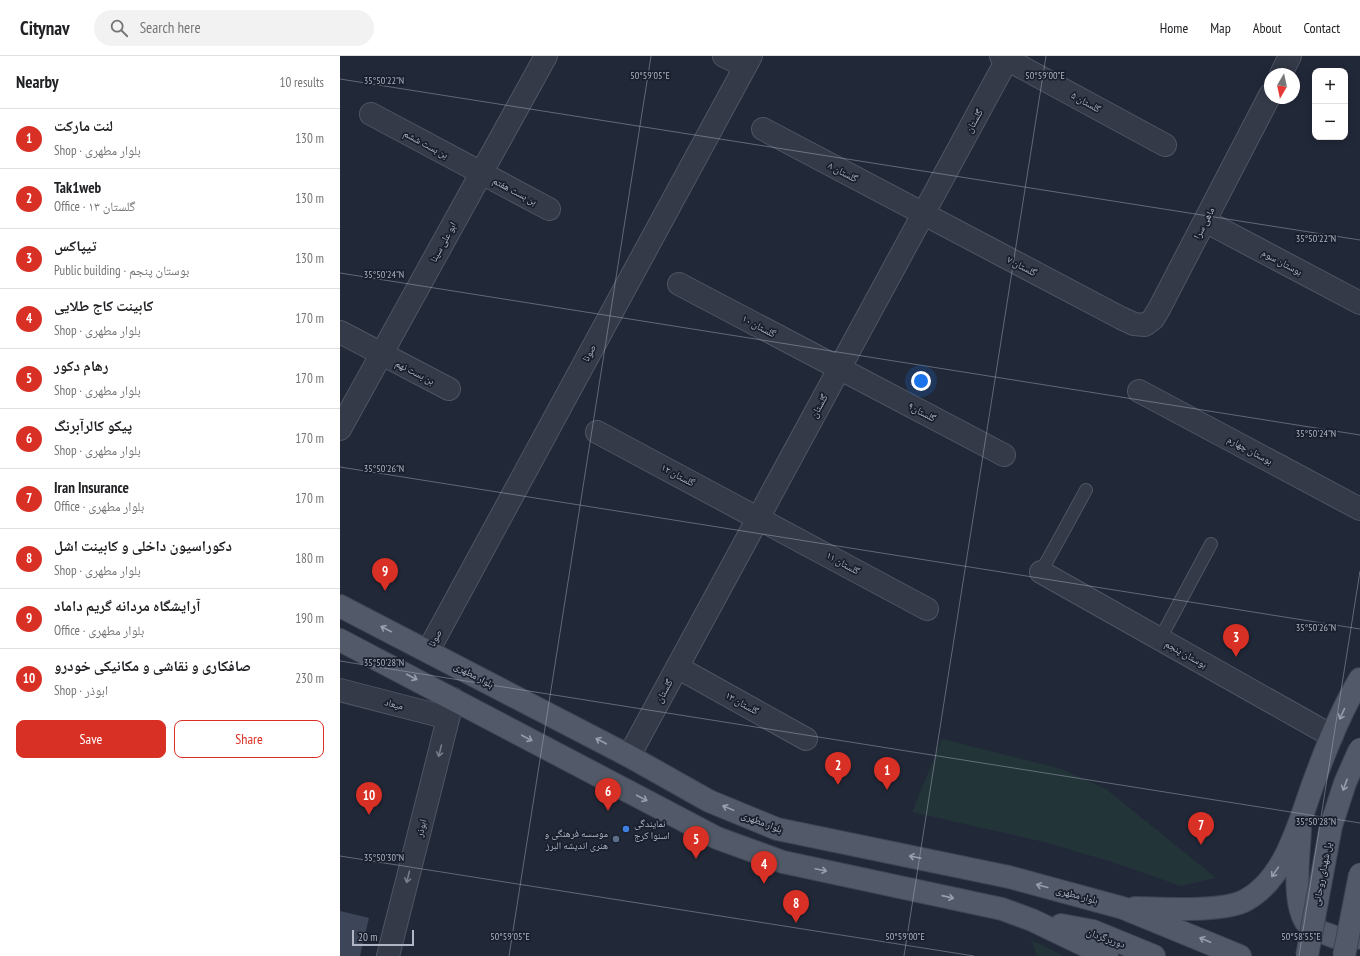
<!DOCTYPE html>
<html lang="en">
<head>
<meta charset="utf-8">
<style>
	:root { --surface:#fff; --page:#f2f2f2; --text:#202124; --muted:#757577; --line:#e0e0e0; --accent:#d93025 }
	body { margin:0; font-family:"PT Sans Narrow","Noto Naskh Arabic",sans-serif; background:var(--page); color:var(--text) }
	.controls { position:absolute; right:12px; top:12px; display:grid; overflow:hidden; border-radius:8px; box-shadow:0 2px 10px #0003 }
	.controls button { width:36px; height:36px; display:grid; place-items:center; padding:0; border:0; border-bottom:1px solid var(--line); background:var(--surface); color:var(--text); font:20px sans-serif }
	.compass { position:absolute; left:924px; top:12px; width:36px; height:36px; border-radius:50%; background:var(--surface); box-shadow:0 2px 10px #0003; rotate:189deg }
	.scale { position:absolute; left:12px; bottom:10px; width:62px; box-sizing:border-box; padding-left:4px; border:2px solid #afb5c5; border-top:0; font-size:11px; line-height:14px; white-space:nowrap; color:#afb5c5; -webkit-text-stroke:3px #1a1f2d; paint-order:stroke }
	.you { position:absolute; left:581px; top:325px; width:14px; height:14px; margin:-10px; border:3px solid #fff; border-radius:50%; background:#1a73e8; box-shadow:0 0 0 6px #1a73e833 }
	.badge { display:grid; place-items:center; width:26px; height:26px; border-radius:50%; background:var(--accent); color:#fff; font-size:13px; font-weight:700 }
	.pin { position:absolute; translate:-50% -33px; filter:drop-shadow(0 1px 2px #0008) }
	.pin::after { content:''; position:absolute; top:21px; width:14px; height:12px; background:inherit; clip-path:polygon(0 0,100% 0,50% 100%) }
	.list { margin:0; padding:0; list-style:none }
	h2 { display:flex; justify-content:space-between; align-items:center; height:52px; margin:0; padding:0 16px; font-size:17px }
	h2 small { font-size:13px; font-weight:400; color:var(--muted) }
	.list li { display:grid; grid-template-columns:26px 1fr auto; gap:12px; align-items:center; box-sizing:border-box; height:60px; padding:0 16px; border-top:1px solid var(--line) }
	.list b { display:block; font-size:15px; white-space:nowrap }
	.list p { margin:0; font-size:13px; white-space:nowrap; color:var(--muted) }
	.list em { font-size:13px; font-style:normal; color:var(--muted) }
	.actions { display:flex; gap:8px; padding:12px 16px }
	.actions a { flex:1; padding:9px 0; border:1px solid var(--accent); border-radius:8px; text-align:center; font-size:14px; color:var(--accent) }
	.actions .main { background:var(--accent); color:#fff }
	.icon { flex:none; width:22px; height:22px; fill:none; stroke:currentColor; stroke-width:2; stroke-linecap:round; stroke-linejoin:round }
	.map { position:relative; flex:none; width:1020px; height:900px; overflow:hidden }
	header { display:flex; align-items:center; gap:24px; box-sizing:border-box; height:56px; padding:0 20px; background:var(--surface); border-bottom:1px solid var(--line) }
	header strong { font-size:19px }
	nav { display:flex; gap:22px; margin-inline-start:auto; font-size:14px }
	.search { width:280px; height:36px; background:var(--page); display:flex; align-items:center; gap:10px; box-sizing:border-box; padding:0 14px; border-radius:22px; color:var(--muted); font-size:15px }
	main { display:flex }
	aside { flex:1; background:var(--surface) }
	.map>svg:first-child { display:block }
	.green { fill:#233439 }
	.building { fill:#3d4558; filter:url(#shadow) }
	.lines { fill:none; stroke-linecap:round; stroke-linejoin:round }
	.service-casing { stroke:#4f5563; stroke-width:14 }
	.minor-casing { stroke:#4f5563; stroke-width:24 }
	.tertiary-casing { stroke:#4f5563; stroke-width:24 }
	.primary-casing { stroke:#3e4352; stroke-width:24 }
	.service { stroke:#343a48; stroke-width:12 }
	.minor { stroke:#343a48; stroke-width:22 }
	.tertiary { stroke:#343a48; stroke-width:22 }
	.primary { stroke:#525968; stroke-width:22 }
	.primary-bridge-casing { stroke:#3e4352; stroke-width:24; stroke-linecap:butt }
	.primary-bridge { stroke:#525968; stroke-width:22 }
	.oneway { stroke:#989eae }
	.oneway2 { stroke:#787e8d }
	.ticks { fill:none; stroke:#afb5c5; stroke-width:1; stroke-opacity:0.45 }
	.shop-dot { fill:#3f7fe0; stroke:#1a1f2d; stroke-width:1.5 }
	.service-dot { fill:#5c6f8a; stroke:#1a1f2d; stroke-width:1.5 }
	.labels { text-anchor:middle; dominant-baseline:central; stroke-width:3.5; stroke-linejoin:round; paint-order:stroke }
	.street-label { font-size:10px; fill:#afb5c5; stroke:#1a1f2d }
	.poi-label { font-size:10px; fill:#afb5c5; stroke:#1a1f2d; text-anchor:start }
	.ticks-label { font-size:10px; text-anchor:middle; fill:#afb5c5; stroke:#1a1f2d; stroke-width:3.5; stroke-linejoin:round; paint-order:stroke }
</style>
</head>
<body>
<header>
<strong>Citynav</strong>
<div class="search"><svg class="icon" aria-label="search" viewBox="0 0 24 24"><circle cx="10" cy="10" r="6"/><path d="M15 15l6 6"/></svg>Search here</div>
<nav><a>Home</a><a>Map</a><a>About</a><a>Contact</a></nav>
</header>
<main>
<aside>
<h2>Nearby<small>10 results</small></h2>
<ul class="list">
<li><span class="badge">1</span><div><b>لنت مارکت</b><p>Shop · بلوار مطهری</p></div><em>130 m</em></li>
<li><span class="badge">2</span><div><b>Tak1web</b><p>Office · گلستان ۱۳</p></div><em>130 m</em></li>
<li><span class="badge">3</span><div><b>تیپاکس</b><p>Public building · بوستان پنجم</p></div><em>130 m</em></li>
<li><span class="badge">4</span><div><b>کابینت کاج طلایی</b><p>Shop · بلوار مطهری</p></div><em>170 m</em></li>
<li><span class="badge">5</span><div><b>رهام دکور</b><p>Shop · بلوار مطهری</p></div><em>170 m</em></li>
<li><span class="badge">6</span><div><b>پیکو کالرآبرنگ</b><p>Shop · بلوار مطهری</p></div><em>170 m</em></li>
<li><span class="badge">7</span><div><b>Iran Insurance</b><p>Office · بلوار مطهری</p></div><em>170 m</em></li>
<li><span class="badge">8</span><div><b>دکوراسیون داخلی و کابینت اشل</b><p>Shop · بلوار مطهری</p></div><em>180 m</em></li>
<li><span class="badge">9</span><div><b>آرایشگاه مردانه گریم داماد</b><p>Office · بلوار مطهری</p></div><em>190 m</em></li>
<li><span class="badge">10</span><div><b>صافکاری و نقاشی و مکانیکی خودرو</b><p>Shop · ابوذر</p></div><em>230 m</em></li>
</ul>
<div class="actions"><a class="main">Save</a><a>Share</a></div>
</aside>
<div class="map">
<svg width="1020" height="900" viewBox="0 0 1020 900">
	<defs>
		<filter id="shadow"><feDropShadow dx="-3.5" dy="3.5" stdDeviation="0" flood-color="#0009"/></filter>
	</defs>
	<rect width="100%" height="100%" fill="#212838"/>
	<!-- green -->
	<path class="green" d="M602 683 721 713 766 733 876 822 841 830 772 806 704 786 572 756Z
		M691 884 724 900H697Z"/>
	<!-- building -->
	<path class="building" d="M0 855 29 862 20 900H0Z"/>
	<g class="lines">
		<defs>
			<path id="service" d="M701 516 746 434
				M820 583 871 488"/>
			<path id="minor" d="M661 0 825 89
				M941 18 950 0
				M31 58 209 153
				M423 73 781 262 794 268 805 269 813 263 819 253 930 39
				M865 165 1020 247
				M339 228 664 399
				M0 276 109 333
				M799 335 1020 453
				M0 373 206 0
				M257 376 587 553
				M701 516 992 680
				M88 595 411 0
				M337 611 466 683
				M0 634 108 662
				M289 700 669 0
				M48 900 113 643"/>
			<path id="tertiary" d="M384 0 405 10"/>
			<path id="primary" d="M0 550 289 700 369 745 437 773 669 821 783 852 900 900
				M0 584 377 782 443 806 662 853 692 864 767 900
				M960 774C959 799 952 845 966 866 971 872 980 876 987 878 998 883 1009 885 1020 881
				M795 852C822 852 883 857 906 844 948 821 960 761 976 720 988 687 1002 653 1020 623
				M721 869 753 875 814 900"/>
		</defs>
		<!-- service casing -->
		<use href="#service" class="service-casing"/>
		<!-- minor casing -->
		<use href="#minor" class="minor-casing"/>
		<!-- tertiary casing -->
		<use href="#tertiary" class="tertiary-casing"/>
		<!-- primary casing -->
		<use href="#primary" class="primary-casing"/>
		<!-- service -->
		<use href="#service" class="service"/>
		<!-- minor -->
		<use href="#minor" class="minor"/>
		<!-- tertiary -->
		<use href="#tertiary" class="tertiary"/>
		<!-- primary -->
		<use href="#primary" class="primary"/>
		<defs>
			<path id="primary-bridge" d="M967 900 991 770 1005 727 1020 693
				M1004 900 1020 818"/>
		</defs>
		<!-- primary-bridge casing -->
		<use href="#primary-bridge" class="primary-bridge-casing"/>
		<!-- primary-bridge -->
		<use href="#primary-bridge" class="primary-bridge"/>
	</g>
	<!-- one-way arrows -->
	<defs><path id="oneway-shaft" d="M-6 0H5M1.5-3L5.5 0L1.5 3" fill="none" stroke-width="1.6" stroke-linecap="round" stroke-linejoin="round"/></defs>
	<g class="oneway">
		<use href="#oneway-shaft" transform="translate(46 573) rotate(-153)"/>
		<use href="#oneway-shaft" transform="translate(72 621) rotate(28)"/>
		<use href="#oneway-shaft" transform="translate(1002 658) rotate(115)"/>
		<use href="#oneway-shaft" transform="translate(187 682) rotate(28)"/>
		<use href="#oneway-shaft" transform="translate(261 685) rotate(-152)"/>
		<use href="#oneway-shaft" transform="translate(1005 729) rotate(110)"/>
		<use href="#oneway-shaft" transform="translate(302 742) rotate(28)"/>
		<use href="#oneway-shaft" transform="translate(388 752) rotate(-157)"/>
		<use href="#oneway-shaft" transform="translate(575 801) rotate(-168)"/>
		<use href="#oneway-shaft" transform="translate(481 814) rotate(12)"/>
		<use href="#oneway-shaft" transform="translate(935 816) rotate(125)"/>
		<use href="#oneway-shaft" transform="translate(702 830) rotate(-165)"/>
		<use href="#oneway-shaft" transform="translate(608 841) rotate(13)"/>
		<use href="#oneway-shaft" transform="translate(865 884) rotate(-157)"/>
	</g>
	<g class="oneway2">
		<use href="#oneway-shaft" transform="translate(100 695) rotate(104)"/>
		<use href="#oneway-shaft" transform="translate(68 821) rotate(104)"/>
	</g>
	<!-- ticks -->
	<path class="ticks" d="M0 23 1020 184M0 217 1020 379M0 411 1020 573M0 605 1020 767M0 800 634 900M169 900 311 0M564 900 706 0M959 900 1020 515"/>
	<!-- markers -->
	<circle class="shop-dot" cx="286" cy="773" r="4"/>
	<circle class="service-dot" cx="276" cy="783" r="4"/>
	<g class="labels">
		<!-- street labels -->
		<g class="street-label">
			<text transform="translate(746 46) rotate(29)">گلستان ۵</text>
			<text transform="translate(634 65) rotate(-61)">گلستان</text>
			<text transform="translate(86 88) rotate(28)">بن بست ششم</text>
			<text transform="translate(503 116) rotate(28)">گلستان ۸</text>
			<text transform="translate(175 135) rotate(28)">بن بست هفتم</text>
			<text transform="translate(864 167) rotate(-63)">ماهی سرا</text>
			<text transform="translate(103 186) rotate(-61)">ابو علی سینا</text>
			<text transform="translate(942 206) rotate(28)">بوستان سوم</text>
			<text transform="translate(682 210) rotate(28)">گلستان ۷</text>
			<text transform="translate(419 270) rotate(28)">گلستان ۱۰</text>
			<text transform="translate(249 297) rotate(-62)">صونا</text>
			<text transform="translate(75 316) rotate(27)">بن بست نهم</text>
			<text transform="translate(479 350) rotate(-62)">گلستان</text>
			<text transform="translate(582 356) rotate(28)">گلستان۹</text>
			<text transform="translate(910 394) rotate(28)">بوستان چهارم</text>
			<text transform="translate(338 419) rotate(28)">گلستان ۱۲</text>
			<text transform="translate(503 507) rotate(29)">گلستان ۱۱</text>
			<text transform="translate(95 582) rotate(-62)">صونا</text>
			<text transform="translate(846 598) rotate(29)">بوستان پنجم</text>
			<text transform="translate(134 619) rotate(28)">بلوار مطهری</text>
			<text transform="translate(324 635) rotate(-62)">گلستان</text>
			<text transform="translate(402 647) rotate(29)">گلستان ۱۳</text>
			<text transform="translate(54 648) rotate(14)">میعاد</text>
			<text transform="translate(422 766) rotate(21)">بلوار مطهری</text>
			<text transform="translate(81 772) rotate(-76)">ابوذر</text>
			<text transform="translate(982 818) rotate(-79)">پل شهدای روحانی</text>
			<text transform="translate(737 839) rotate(15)">بلوار مطهری</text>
			<text transform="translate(766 882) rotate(19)">دوربرگردان</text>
		</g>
		<!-- poi labels -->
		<g class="poi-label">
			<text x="294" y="767">نمایندگی<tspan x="294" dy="12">اسنوا کرج</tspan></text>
			<text x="268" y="777" text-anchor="end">موسسه فرهنگی و<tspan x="268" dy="12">هنری اندیشه البرز</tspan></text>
		</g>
	</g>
	<g class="ticks-label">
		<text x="310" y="23">50°59'05"E</text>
		<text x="705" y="23">50°59'00"E</text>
		<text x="44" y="28">35°50'22"N</text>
		<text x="976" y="186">35°50'22"N</text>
		<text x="44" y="222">35°50'24"N</text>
		<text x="976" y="381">35°50'24"N</text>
		<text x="44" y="416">35°50'26"N</text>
		<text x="976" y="575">35°50'26"N</text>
		<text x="44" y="610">35°50'28"N</text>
		<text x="976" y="769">35°50'28"N</text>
		<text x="44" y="805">35°50'30"N</text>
		<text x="170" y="884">50°59'05"E</text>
		<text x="565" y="884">50°59'00"E</text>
		<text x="961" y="884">50°58'55"E</text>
	</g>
</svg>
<div class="controls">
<button>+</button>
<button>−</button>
</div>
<svg class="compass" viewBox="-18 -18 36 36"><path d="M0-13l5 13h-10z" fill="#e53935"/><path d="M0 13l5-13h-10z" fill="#757577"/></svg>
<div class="scale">20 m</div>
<div class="you"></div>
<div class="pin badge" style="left:547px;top:734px">1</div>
<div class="pin badge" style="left:498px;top:729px">2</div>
<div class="pin badge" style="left:896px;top:601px">3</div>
<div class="pin badge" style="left:424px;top:828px">4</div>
<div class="pin badge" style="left:356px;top:803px">5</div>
<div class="pin badge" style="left:268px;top:755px">6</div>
<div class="pin badge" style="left:861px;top:789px">7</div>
<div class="pin badge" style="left:456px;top:867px">8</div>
<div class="pin badge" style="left:45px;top:535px">9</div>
<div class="pin badge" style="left:29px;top:759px">10</div>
</div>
</main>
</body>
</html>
